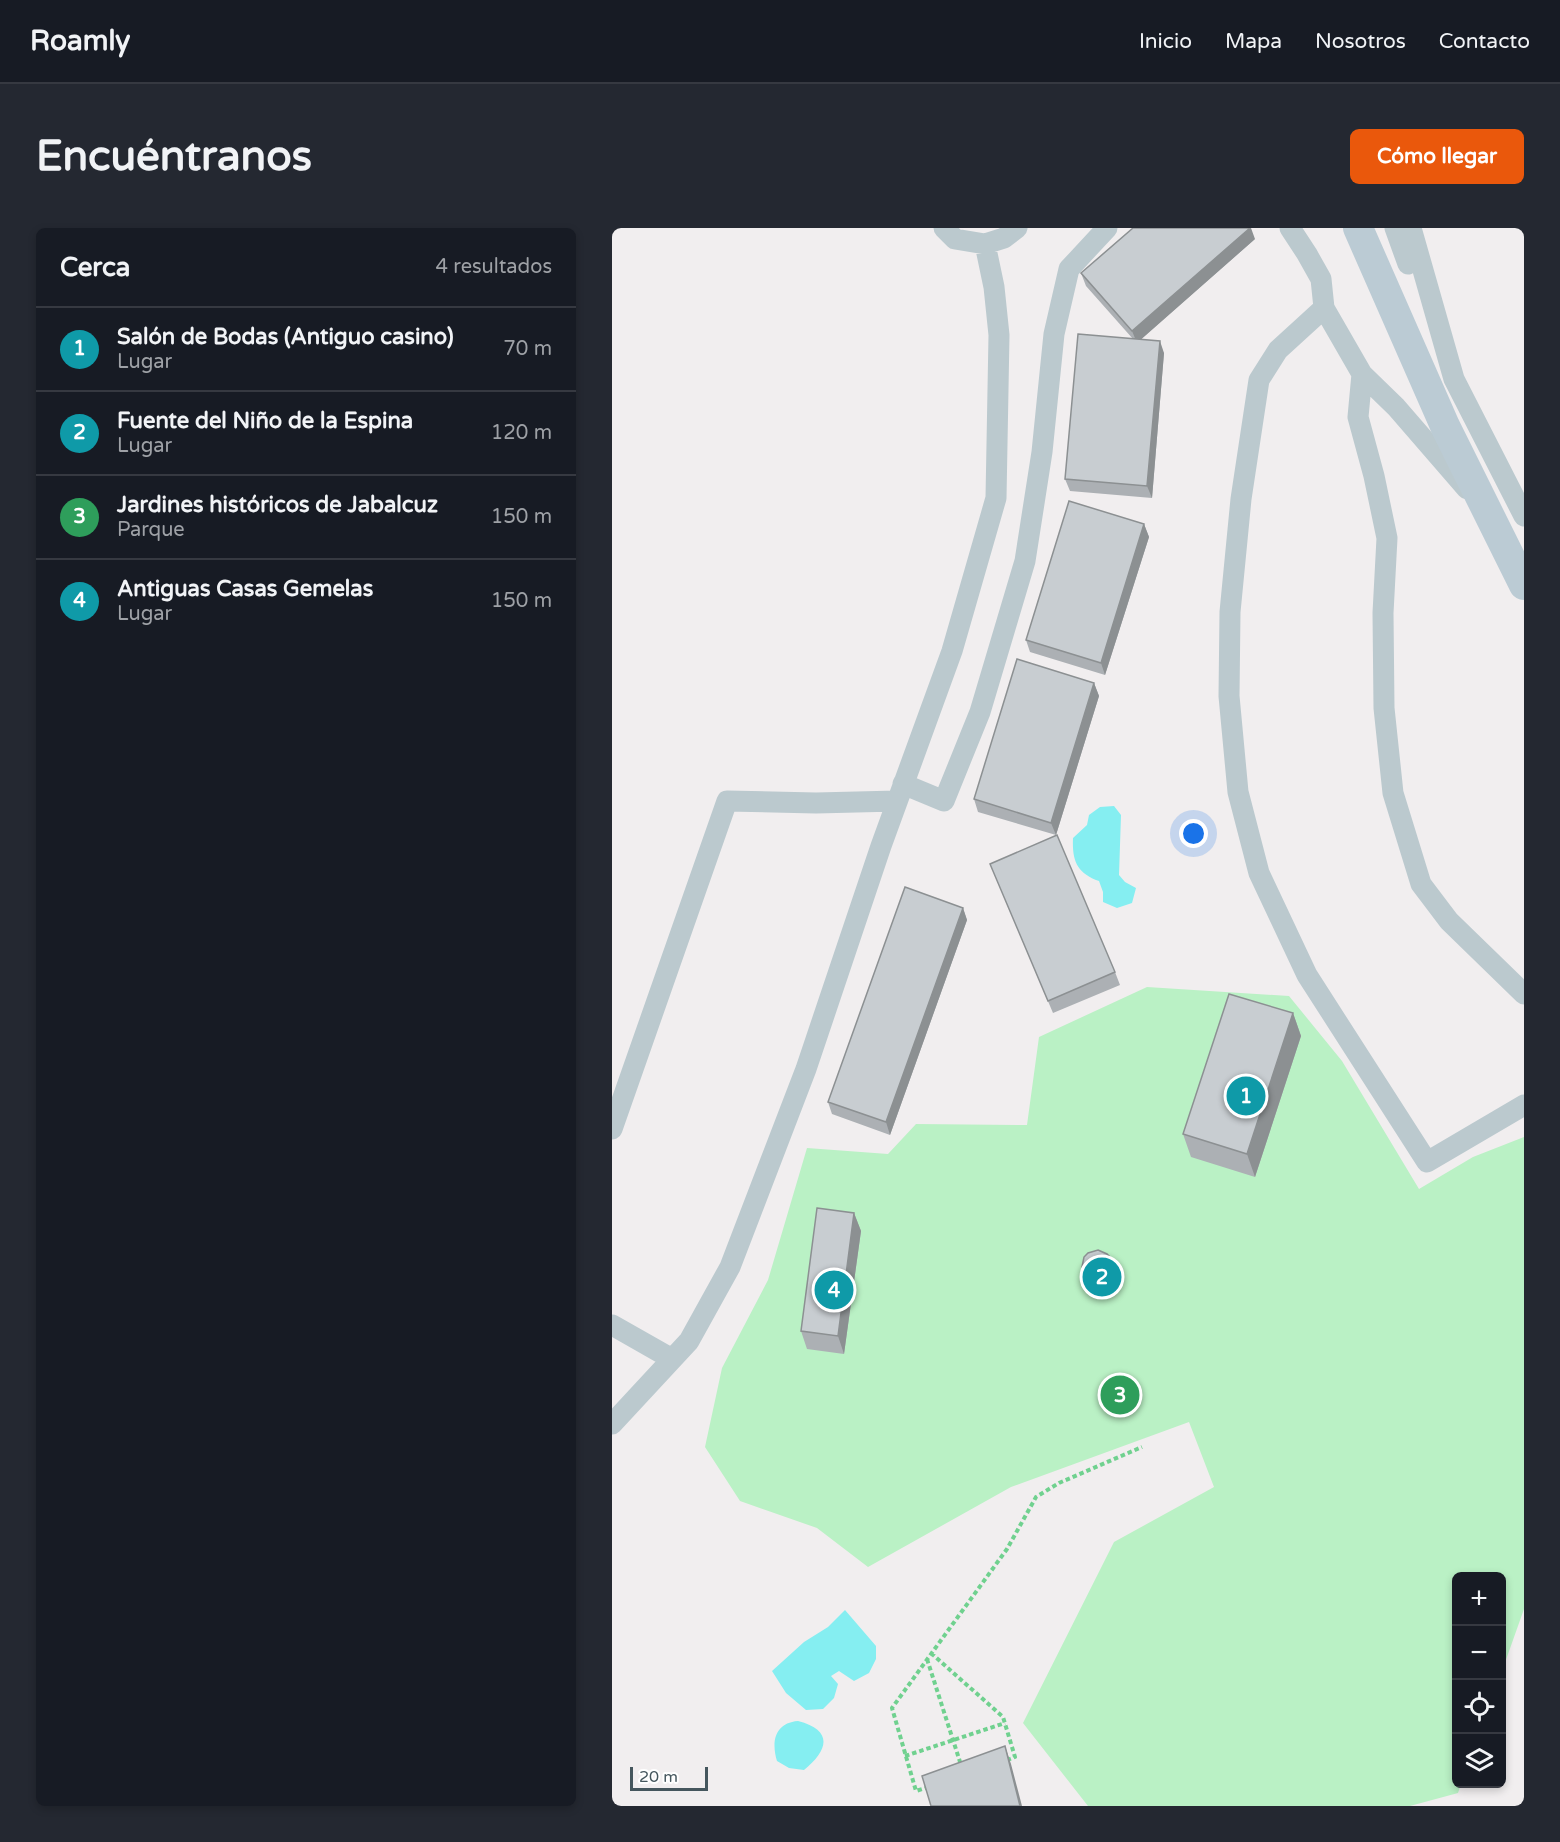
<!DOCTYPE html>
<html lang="es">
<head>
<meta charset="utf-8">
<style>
	:root { --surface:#171b24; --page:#242831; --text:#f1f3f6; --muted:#9ea1a6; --line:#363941; --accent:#ea580c }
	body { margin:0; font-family:"Varela Round",sans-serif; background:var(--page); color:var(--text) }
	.controls { position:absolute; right:18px; bottom:18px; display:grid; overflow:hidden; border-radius:9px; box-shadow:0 3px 9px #0003 }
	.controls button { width:54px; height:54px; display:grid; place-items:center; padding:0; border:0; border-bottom:2px solid var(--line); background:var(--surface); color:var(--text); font:30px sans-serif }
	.scale { position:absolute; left:18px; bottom:15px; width:78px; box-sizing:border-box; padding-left:6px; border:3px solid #45565d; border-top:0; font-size:16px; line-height:21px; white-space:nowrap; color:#45565d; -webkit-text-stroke:4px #fff; paint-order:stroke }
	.you { position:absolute; left:582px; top:606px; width:21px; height:21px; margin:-15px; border:4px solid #fff; border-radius:50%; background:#1a73e8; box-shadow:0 0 0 9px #1a73e833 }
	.badge { display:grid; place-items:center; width:39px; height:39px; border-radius:50%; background:var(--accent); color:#fff; font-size:20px; font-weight:700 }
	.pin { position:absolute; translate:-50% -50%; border:3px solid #fff; box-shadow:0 2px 6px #0006 }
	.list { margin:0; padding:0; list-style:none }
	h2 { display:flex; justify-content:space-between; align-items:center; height:78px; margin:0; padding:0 24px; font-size:26px }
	h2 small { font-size:20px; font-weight:400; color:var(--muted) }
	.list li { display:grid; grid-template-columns:39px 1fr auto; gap:18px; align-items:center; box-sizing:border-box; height:84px; padding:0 24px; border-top:2px solid var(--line) }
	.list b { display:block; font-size:22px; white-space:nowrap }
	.list p { margin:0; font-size:20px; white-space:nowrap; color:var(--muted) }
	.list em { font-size:20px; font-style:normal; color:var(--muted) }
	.icon { flex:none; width:33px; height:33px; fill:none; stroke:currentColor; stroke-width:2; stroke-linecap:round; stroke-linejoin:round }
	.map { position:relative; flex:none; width:912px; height:1578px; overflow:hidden; border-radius:9px }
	header { display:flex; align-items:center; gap:36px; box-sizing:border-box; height:84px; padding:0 30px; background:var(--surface); border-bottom:2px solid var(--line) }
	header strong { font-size:28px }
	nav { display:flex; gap:33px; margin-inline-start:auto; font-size:21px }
	.intro { display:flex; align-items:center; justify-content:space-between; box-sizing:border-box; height:144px; padding:0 36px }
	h1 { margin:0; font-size:42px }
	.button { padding:15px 27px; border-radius:9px; background:var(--accent); color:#fff; font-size:21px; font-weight:700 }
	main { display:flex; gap:36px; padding:0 36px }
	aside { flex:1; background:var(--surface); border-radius:9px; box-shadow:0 3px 9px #0003 }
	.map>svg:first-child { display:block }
	.green { fill:#baf1c5 }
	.water { fill:#85eef1 }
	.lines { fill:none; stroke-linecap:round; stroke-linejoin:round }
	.path { stroke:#70d18f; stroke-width:4; stroke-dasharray:4.5 3; stroke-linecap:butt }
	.minor { stroke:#bbc9ce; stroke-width:21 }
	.secondary { stroke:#bbcbd4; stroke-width:30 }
	.wall { fill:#acb0b4 }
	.shaded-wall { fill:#8c9092 }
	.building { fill:#c8cdd1; stroke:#8c9092; stroke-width:1.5 }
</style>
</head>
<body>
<header>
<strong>Roamly</strong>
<nav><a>Inicio</a><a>Mapa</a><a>Nosotros</a><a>Contacto</a></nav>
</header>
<div class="intro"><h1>Encuéntranos</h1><a class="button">Cómo llegar</a></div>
<main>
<aside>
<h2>Cerca<small>4 resultados</small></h2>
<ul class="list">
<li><span class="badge" style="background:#0f9aa8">1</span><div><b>Salón de Bodas (Antiguo casino)</b><p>Lugar</p></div><em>70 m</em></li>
<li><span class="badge" style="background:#0f9aa8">2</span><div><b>Fuente del Niño de la Espina</b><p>Lugar</p></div><em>120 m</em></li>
<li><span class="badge" style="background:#2e9e5b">3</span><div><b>Jardines históricos de Jabalcuz</b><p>Parque</p></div><em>150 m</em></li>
<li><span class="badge" style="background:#0f9aa8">4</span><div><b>Antiguas Casas Gemelas</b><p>Lugar</p></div><em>150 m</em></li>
</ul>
</aside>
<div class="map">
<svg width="912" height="1578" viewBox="0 0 912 1578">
	<rect width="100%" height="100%" fill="#f1eeef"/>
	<!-- green -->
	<path class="green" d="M535 759 677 768 730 833 807 961 861 929 912 909V1381L890 1443V1348H844V1556H849L846 1565 798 1578H476L411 1495 502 1314 602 1259 577 1194 399 1259 256 1339 205 1300 128 1273 93 1219 110 1140 156 1052 195 920 276 926 304 896 415 897 427 809Z"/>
	<!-- water -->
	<path class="water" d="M502 578 509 587 507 647 513 654 524 660 520 675 505 680 491 674V664L487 653C465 645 460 633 461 610L475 597 477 587 488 579Z
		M233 1382 264 1418V1431L257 1445 242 1453 227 1443 219 1448 226 1456 222 1470 211 1481 194 1482 174 1465 160 1443 192 1414 216 1399Z
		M186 1493C221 1502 217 1522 192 1542L177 1540 165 1533C159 1513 163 1495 186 1493Z"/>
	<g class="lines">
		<!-- path -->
		<path class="path" d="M319 1425 391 1489 403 1529 395 1532
			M315 1431 349 1537
			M293 1528 393 1495
			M317 1559 304 1563 280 1480 395 1321 424 1269 447 1255 530 1219"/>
		<!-- minor -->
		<path class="minor" d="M332 0 343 11 373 16 392 10 405 0
			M678 0 695 26 709 51 712 80 750 146 784 179 855 261
			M783 0 796 36
			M799 0 842 151 912 288
			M712 80 666 122 647 152 629 271 618 384 617 468 626 564 647 645 695 747 815 934 912 877
			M750 146 746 189 762 248 775 310 771 385 772 480 781 565 809 656 837 693 912 766
			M291 556 332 573 368 484 413 333 430 224 442 106 457 41 495 0
			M0 901 115 573 204 575 285 573
			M0 1097 60 1131
			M0 1196 77 1113 118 1039 194 841 269 618 340 423 384 270 387 107 382 59 373 16"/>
		<!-- secondary -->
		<path class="secondary" d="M746 0 833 198 912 357"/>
	</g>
	<!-- wall -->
	<path class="wall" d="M643 11 529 111 552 125 540 270 458 263 453 251 521 111 474 58 469 45Z
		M532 296 537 309 493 447 418 424 414 412Z
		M482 455 487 468 444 607 366 584 362 571Z
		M378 636 503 744 508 757 441 785Z
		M351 680 355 692 278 907 220 886 216 874Z
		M681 785 689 808 643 949 579 929 571 906Z
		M242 985 249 1003 232 1126 195 1121 189 1103Z
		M499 1030 503 1042 504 1056 498 1064 488 1066 478 1061 470 1039Z"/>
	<!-- shaded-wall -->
	<path class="shaded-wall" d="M638 0H639L643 11 525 115 520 103Z
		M548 113 552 125 540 270 535 258Z
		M532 296 537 309 493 447 489 435Z
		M482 455 487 468 444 607 439 595Z
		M351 680 355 692 278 907 274 894Z
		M681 785 689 808 643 949 635 926Z
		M242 985 249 1003 232 1126 226 1108Z
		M499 1030 503 1042 504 1056 498 1064 493 1051Z
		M393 1518 399 1536 410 1578H408Z"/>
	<!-- building -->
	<path class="building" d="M521 0H638L520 103 469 45Z
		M466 106 548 113 535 258 453 251Z
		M457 273 532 296 489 435 414 412Z
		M405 431 482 455 439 595 362 571Z
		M445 607 503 744 436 773 378 636Z
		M293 659 351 680 274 894 216 874Z
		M617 766 681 785 635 926 571 906Z
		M205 980 242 985 226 1108 189 1103Z
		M486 1022 495 1026 499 1030 500 1044 493 1051 484 1054 474 1049 470 1039 472 1029 476 1025Z
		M393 1518 408 1578H319L310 1548Z"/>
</svg>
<div class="controls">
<button>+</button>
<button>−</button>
<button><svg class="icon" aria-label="locate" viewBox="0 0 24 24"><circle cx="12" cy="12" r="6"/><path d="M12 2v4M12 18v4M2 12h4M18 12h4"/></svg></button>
<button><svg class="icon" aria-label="layers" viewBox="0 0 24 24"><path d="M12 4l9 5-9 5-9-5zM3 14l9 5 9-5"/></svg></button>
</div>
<div class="scale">20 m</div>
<div class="you"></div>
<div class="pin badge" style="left:634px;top:868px;background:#0f9aa8">1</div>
<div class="pin badge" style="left:490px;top:1049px;background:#0f9aa8">2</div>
<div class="pin badge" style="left:508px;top:1167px;background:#2e9e5b">3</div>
<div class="pin badge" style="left:222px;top:1062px;background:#0f9aa8">4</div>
</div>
</main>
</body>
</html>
